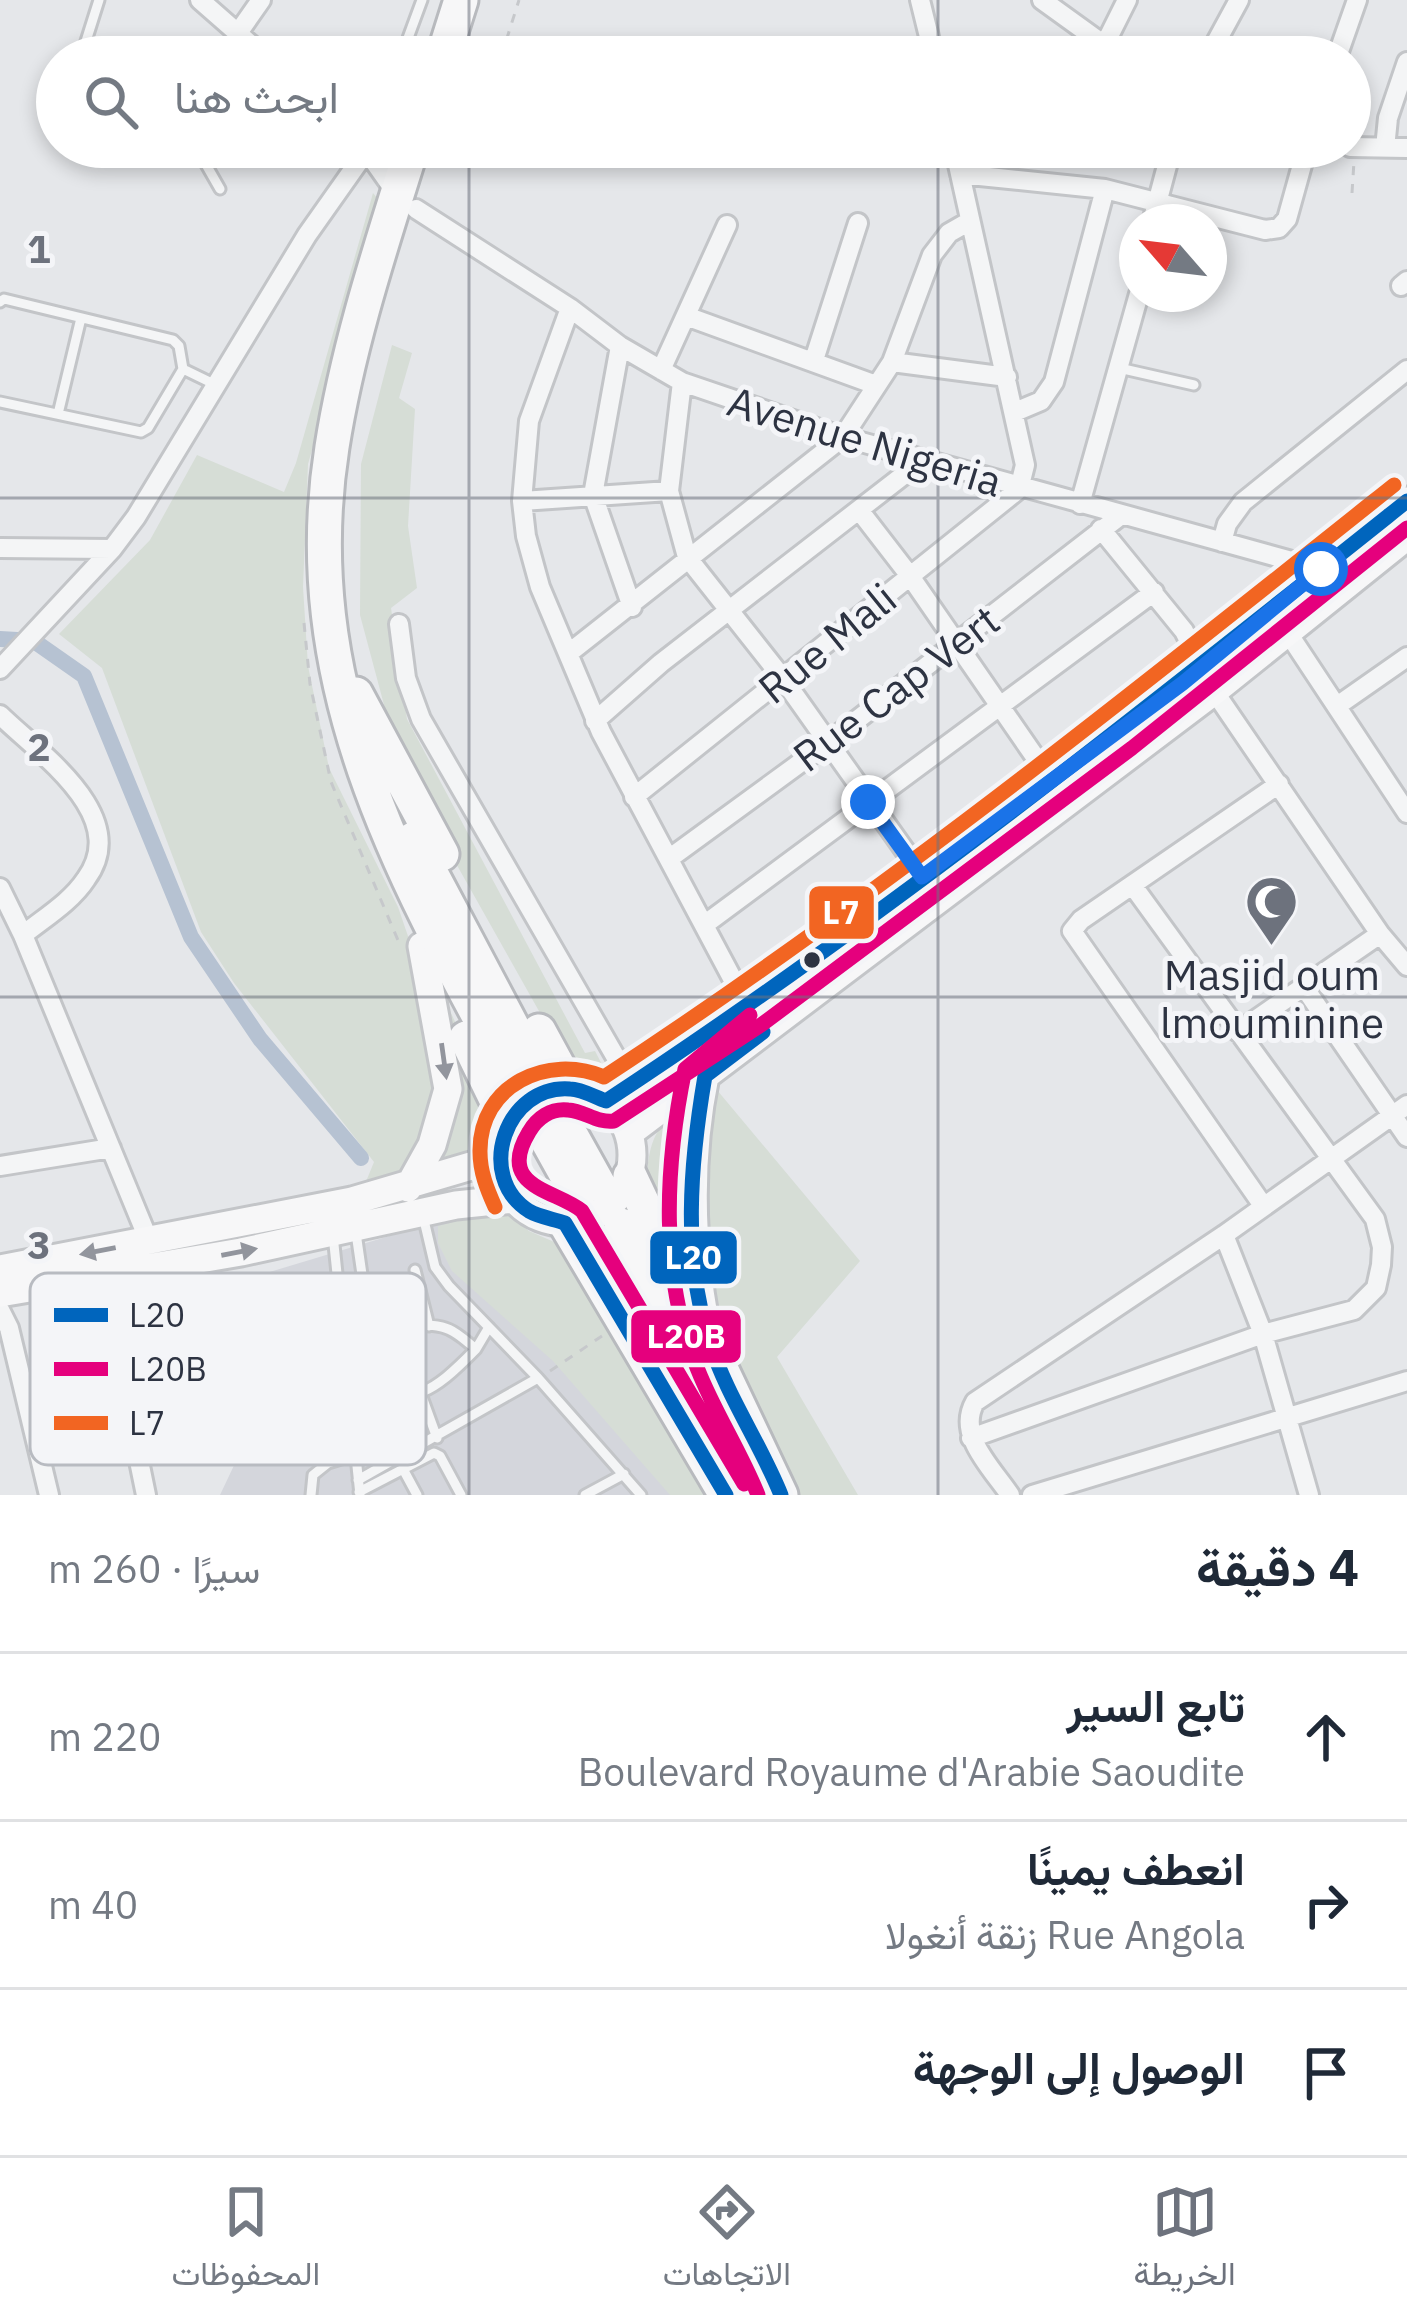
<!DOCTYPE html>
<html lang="ar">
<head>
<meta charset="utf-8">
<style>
	:root { --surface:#fff; --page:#f2f2f3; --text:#1f2937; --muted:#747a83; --line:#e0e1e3; --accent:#6d727d }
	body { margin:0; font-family:"IBM Plex Sans",Vazirmatn,sans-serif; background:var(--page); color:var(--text); direction:rtl }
	.compass { position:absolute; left:1119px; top:204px; width:108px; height:108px; border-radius:50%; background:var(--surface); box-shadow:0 6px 18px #0003; rotate:298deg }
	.stop { position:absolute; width:36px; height:36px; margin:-27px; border:9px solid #1a73e8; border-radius:50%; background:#fff }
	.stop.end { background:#1a73e8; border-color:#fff; box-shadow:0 3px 12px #0008 }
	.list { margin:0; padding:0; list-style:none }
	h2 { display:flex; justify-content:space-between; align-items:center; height:156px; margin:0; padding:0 48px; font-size:51px }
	h2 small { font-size:39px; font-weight:400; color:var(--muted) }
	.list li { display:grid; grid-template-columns:78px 1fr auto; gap:36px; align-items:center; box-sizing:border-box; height:168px; padding:0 48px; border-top:3px solid var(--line) }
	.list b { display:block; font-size:45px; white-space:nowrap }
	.list p { margin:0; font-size:39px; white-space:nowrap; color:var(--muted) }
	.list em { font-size:39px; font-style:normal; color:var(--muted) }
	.icon { flex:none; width:66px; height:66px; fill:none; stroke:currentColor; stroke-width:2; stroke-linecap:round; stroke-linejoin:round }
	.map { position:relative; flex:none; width:1407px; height:1495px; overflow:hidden; direction:ltr }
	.search { position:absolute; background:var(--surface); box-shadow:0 6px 18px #0003; left:36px; right:36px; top:36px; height:132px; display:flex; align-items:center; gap:30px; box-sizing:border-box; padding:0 42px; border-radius:66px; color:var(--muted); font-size:45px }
	.sheet { height:660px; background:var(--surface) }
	nav { display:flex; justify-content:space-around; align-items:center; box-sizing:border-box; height:168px; border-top:3px solid var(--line); background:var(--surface); font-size:33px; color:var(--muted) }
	nav a { display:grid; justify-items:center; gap:6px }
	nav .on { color:var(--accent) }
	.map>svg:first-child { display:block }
	.built { fill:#d4d6dc }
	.green { fill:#d6ddd6 }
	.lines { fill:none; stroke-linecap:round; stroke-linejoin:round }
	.canal { stroke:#b6c2d2; stroke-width:16 }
	.highway-tunnel { stroke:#c0c3c8; stroke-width:33; stroke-dasharray:33 16; stroke-linecap:butt }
	.lane-casing { stroke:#c3c5c8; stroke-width:15 }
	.street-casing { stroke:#c3c5c8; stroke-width:24 }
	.secondary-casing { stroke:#c3c5c8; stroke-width:33 }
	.highway-casing { stroke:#b8babe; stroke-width:39 }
	.path { stroke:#c6c8cb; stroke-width:3; stroke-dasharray:9 9; stroke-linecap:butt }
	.lane { stroke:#f4f5f6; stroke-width:9 }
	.street { stroke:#f4f5f6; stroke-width:18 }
	.secondary { stroke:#f7f7f8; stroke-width:27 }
	.highway { stroke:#f7f7f8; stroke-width:33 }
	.bus-1-casing { stroke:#f4f5f8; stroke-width:24 }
	.bus-2-casing { stroke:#f4f5f8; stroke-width:24 }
	.bus-3-casing { stroke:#f4f5f8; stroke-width:24 }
	.bus-1 { stroke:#0065bd; stroke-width:15 }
	.bus-2 { stroke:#e5007d; stroke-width:15 }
	.bus-3 { stroke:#f26522; stroke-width:15 }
	.oneway { fill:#92959d }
	.route { stroke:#1a73e8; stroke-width:15 }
	.grid { fill:none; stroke:#6d727d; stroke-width:3; stroke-opacity:0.55 }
	.bus-dot { fill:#2d3342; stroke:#f4f5f8; stroke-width:4.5 }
	.labels { text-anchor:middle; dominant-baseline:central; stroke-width:10; stroke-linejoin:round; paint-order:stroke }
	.street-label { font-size:42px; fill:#2d3342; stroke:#f4f5f8 }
	.poi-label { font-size:42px; fill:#2d3342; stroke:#f4f5f8 }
	.key { fill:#f4f5f8; stroke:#b8bbc1; stroke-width:3 }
	.key-label { font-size:33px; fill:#2d3342 }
	.grid-label { font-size:39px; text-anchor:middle; font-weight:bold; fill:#6d727d; stroke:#f4f5f8; stroke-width:10; stroke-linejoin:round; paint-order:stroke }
	.line-badge { stroke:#f4f5f8; stroke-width:4.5 }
	.badge-label { font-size:33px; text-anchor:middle; font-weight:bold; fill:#fff }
</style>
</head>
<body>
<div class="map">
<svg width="1407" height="1495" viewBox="0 0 1407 1495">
	<rect width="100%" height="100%" fill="#e5e7ea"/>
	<!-- built -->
	<path class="built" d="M469 1212 676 1495H220L255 1421 253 1277Z"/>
	<!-- green -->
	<path class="green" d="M373 193 383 205 308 464 303 587 308 666 329 768 398 907 433 1009 444 1092 412 1176 365 1184 374 1162 234 983 201 932 102 668 59 634 150 540 197 455 284 492 296 463Z
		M392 345 412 353 399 398 415 409 408 526 417 588 391 608 407 719 585 1053 595 1051 610 1080 603 1087 585 1083 562 1052 418 796 391 731 360 615 361 464Z
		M435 979 498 1113C478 1158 480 1156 432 1171L457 1110 452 1059Z
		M717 1090 860 1261 777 1357 858 1495H792L646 1196C648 1128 657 1120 717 1090Z
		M502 1209 529 1231 568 1248 718 1495H670L553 1361 452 1271 438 1243V1226Z"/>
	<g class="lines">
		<!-- canal -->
		<path class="canal" d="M0 639 34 641 84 676 191 937 260 1039 361 1158"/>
		<!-- highway-tunnel -->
		<path class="highway-tunnel" d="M537 1073 560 1115
			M515 1083 538 1124
			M578 1196 600 1235"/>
		<defs>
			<path id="lane" d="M81 57 99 0
				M401 57 422 0
				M196 147 220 189
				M0 302 4 299 173 340 179 346 183 369 148 428 141 432 0 402
				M1119 368 1194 385
				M183 369 216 385
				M58 414 81 318
				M423 1216 435 1267 449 1286 538 1378 641 1495
				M356 1233 367 1309C385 1331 417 1321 442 1327 455 1330 466 1341 476 1349L489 1327
				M333 1235 360 1495
				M415 1270 429 1326
				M391 1324 392 1343
				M394 1365 395 1399
				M421 1394 437 1438
				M350 1401C419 1398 427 1399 476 1349
				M403 1469 417 1495
				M358 1480 538 1378
				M359 1492 434 1453 440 1456 461 1495
				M311 1495 313 1475 328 1463 354 1455
				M585 1495 624 1474"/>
			<path id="street" d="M200 0 265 57
				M920 0 934 57
				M1042 0 1121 57
				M238 33 261 0
				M1104 46 1127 0
				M1208 57 1239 0
				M1337 57 1357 0
				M364 147 397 194
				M1350 147 1407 148
				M1385 148 1388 118 1407 62
				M960 174 1105 189 1265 230 1279 228 1287 219 1307 147
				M416 209 570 308 620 346 682 382 843 437 1328 571
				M1152 222 1172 147
				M1401 286 1407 281
				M570 308 529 421 522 501 526 536 540 587 601 732 748 1008
				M686 316 876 385
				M620 346 593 495 632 607
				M814 360 858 223
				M892 362 1007 377
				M661 370 727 225
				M682 382 669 491 687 557 781 676 930 886
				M1015 412 1041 401 1054 382 1105 189
				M522 501 669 491
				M1080 504 1139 294
				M859 510 910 576 1051 780
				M1101 529 1184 631 1214 691 1380 934 1407 966
				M1222 542 1227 524 1243 502 1407 370
				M0 548 112 549
				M399 624 406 678 421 719 630 1082
				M1288 633 1407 813
				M569 653 843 437 892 362 932 255 949 233 970 221
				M0 669 112 549 136 517 307 235 367 150
				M1337 706 1407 657
				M0 715C41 755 132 816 86 879 71 902 44 918 23 935
				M595 721 661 663 923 460
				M634 797 1019 489 1025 465 954 147
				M670 858 826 744 1120 516
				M0 888 23 935 149 1241
				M704 925 1154 592
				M1304 987 1407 1137
				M1238 1032 1380 934
				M0 1166 111 1148
				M1262 1204 1072 931 1081 920 1279 784
				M1224 1235 1263 1334 1309 1495
				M0 1310 9 1328 49 1495
				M121 1373 146 1495
				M23 1386 188 1363
				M971 1438 1263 1334 1354 1310 1376 1288 1381 1265 1382 1247 1375 1219 1133 886
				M1010 1495C992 1468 956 1435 975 1402L1224 1235 1407 1105
				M1032 1495 1407 1381"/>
			<path id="secondary" d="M498 1155a67 67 0 1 1 134 0a67 67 0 1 1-134 0Z
				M606 1101 748 1008 1119 731 1407 501
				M629 1133 1214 691 1407 536
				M408 1188 432 1145 448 1089 422 946
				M0 1269 352 1201 498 1158
				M0 1293 241 1252 456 1205 514 1199
				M704 1316C690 1238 689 1154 705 1076"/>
			<path id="highway" d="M443 57 461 0
				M412 147C381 246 348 345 332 447 294 688 404 880 515 1083
				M356 694 442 854
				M413 839 537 1073
				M539 1031 570 1088
				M466 1038 507 1122
				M560 1115 599 1185
				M538 1124 578 1196
				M630 1176 781 1495
				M565 1223 726 1495
				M621 1225 693 1357"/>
		</defs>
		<!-- lane casing -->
		<use href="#lane" class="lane-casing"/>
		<!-- street casing -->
		<use href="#street" class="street-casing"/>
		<!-- secondary casing -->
		<use href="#secondary" class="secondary-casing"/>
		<!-- highway casing -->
		<use href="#highway" class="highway-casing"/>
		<!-- path -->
		<path class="path" d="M501 57 519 0
			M1352 193 1354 161
			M304 623 310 684 331 782 400 945
			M550 1371 602 1336"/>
		<!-- lane -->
		<use href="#lane" class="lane"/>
		<!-- street -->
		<use href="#street" class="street"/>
		<!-- secondary -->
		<use href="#secondary" class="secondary"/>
		<!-- highway -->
		<use href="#highway" class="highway"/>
		<defs>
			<path id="bus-1" d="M763 1032 705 1076C690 1163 682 1258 710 1343 727 1396 760 1443 781 1495
				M726 1495 565 1223C554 1219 539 1217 529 1211 474 1176 506 1084 570 1089 581 1089 595 1097 606 1101 885 918 1146 709 1407 501"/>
			<path id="bus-2" d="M750 1015 685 1069C665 1165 659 1278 698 1370 715 1413 741 1452 758 1495
				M744 1484 582 1211C557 1190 495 1188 529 1132 537 1118 551 1108 568 1110 585 1111 596 1123 614 1121L761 1025 1132 748 1407 528"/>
			<path id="bus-3" d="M495 1207C487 1189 480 1172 480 1152 479 1085 548 1053 604 1077 879 897 1137 690 1394 485"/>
		</defs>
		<!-- bus-1 casing -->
		<use href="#bus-1" class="bus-1-casing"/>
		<!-- bus-2 casing -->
		<use href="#bus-2" class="bus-2-casing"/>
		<!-- bus-3 casing -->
		<use href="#bus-3" class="bus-3-casing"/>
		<!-- bus-1 -->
		<use href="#bus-1" class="bus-1"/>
		<!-- bus-2 -->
		<use href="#bus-2" class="bus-2"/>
		<!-- bus-3 -->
		<use href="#bus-3" class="bus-3"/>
	</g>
	<!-- one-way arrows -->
	<defs><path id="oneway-solid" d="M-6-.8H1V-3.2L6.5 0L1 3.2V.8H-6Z" transform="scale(3)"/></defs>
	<g class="oneway">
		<use href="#oneway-solid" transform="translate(444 1061) rotate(82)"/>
		<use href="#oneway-solid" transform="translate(98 1251) rotate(169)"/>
		<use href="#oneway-solid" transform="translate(239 1252) rotate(-11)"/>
	</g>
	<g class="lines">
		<!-- route -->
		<path class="route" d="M868 802 922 877 1183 683 1321 569"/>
	</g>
	<!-- grid -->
	<path class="grid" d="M469 0V57M938 0V57M469 147V1495M938 147V1495M0 498H1407M0 997H1407"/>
	<!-- icons -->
	<defs>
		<symbol id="mosque-pin" viewBox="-11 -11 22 30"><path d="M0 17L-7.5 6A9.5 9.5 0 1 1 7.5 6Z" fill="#6d727d" stroke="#f4f5f8"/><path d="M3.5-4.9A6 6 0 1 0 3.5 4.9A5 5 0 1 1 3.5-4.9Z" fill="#fff"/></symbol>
	</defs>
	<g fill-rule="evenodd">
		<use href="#mosque-pin" x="1242" y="872" width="59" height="81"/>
	</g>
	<!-- markers -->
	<circle class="bus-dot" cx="812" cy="960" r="10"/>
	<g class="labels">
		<!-- street labels -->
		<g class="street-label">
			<text transform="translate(865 441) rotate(17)">Avenue Nigeria</text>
			<text transform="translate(827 643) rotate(-39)">Rue Mali</text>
			<text transform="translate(896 688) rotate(-37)">Rue Cap Vert</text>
		</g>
		<!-- poi labels -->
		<g class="poi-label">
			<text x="1272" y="974">Masjid oum<tspan x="1272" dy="48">lmouminine</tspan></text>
		</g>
	</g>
	<!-- legend -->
	<rect x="30" y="1273" width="396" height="192" rx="18" class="key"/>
	<rect x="54" y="1308" width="54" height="14" fill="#0065bd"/>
	<rect x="54" y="1362" width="54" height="14" fill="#e5007d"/>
	<rect x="54" y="1416" width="54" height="14" fill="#f26522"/>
	<g class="key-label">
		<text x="129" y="1327">L20</text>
		<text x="129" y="1381">L20B</text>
		<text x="129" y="1435">L7</text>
	</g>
	<g class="grid-label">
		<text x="39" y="263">1</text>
		<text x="39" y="761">2</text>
		<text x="39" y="1259">3</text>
	</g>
	<g class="line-badge">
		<rect x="807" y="884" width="69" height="57" rx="12" fill="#f26522"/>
		<rect x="648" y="1229" width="91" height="57" rx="12" fill="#0065bd"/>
		<rect x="629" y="1308" width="114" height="57" rx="12" fill="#e5007d"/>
	</g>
	<g class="badge-label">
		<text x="841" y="924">L7</text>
		<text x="693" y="1269">L20</text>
		<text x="686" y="1348">L20B</text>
	</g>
</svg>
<svg class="compass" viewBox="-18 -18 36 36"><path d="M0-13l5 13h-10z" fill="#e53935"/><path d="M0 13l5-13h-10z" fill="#747a83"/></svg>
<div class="stop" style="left:1321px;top:569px"></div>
<div class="stop end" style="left:868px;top:802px"></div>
<div class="search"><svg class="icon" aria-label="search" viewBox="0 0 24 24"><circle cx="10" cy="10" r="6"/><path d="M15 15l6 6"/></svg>ابحث هنا</div>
</div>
<section class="sheet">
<h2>4 دقيقة<small>سيرًا · 260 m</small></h2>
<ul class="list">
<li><svg class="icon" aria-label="ahead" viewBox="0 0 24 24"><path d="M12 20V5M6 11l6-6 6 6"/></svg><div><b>تابع السير</b><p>Boulevard Royaume d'Arabie Saoudite</p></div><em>220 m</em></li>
<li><svg class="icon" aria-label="right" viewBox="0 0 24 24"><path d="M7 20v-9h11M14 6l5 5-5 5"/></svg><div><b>انعطف يمينًا</b><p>Rue Angola زنقة أنغولا</p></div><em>40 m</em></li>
<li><svg class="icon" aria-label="arrive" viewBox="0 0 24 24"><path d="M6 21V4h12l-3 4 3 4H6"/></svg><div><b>الوصول إلى الوجهة</b></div></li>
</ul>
</section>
<nav>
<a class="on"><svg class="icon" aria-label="map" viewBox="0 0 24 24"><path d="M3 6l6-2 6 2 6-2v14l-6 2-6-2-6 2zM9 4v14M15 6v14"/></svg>الخريطة</a>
<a><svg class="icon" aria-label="directions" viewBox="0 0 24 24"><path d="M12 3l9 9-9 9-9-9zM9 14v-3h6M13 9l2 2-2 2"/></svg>الاتجاهات</a>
<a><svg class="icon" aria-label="saved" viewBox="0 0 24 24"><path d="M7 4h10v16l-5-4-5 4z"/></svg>المحفوظات</a>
</nav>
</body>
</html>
